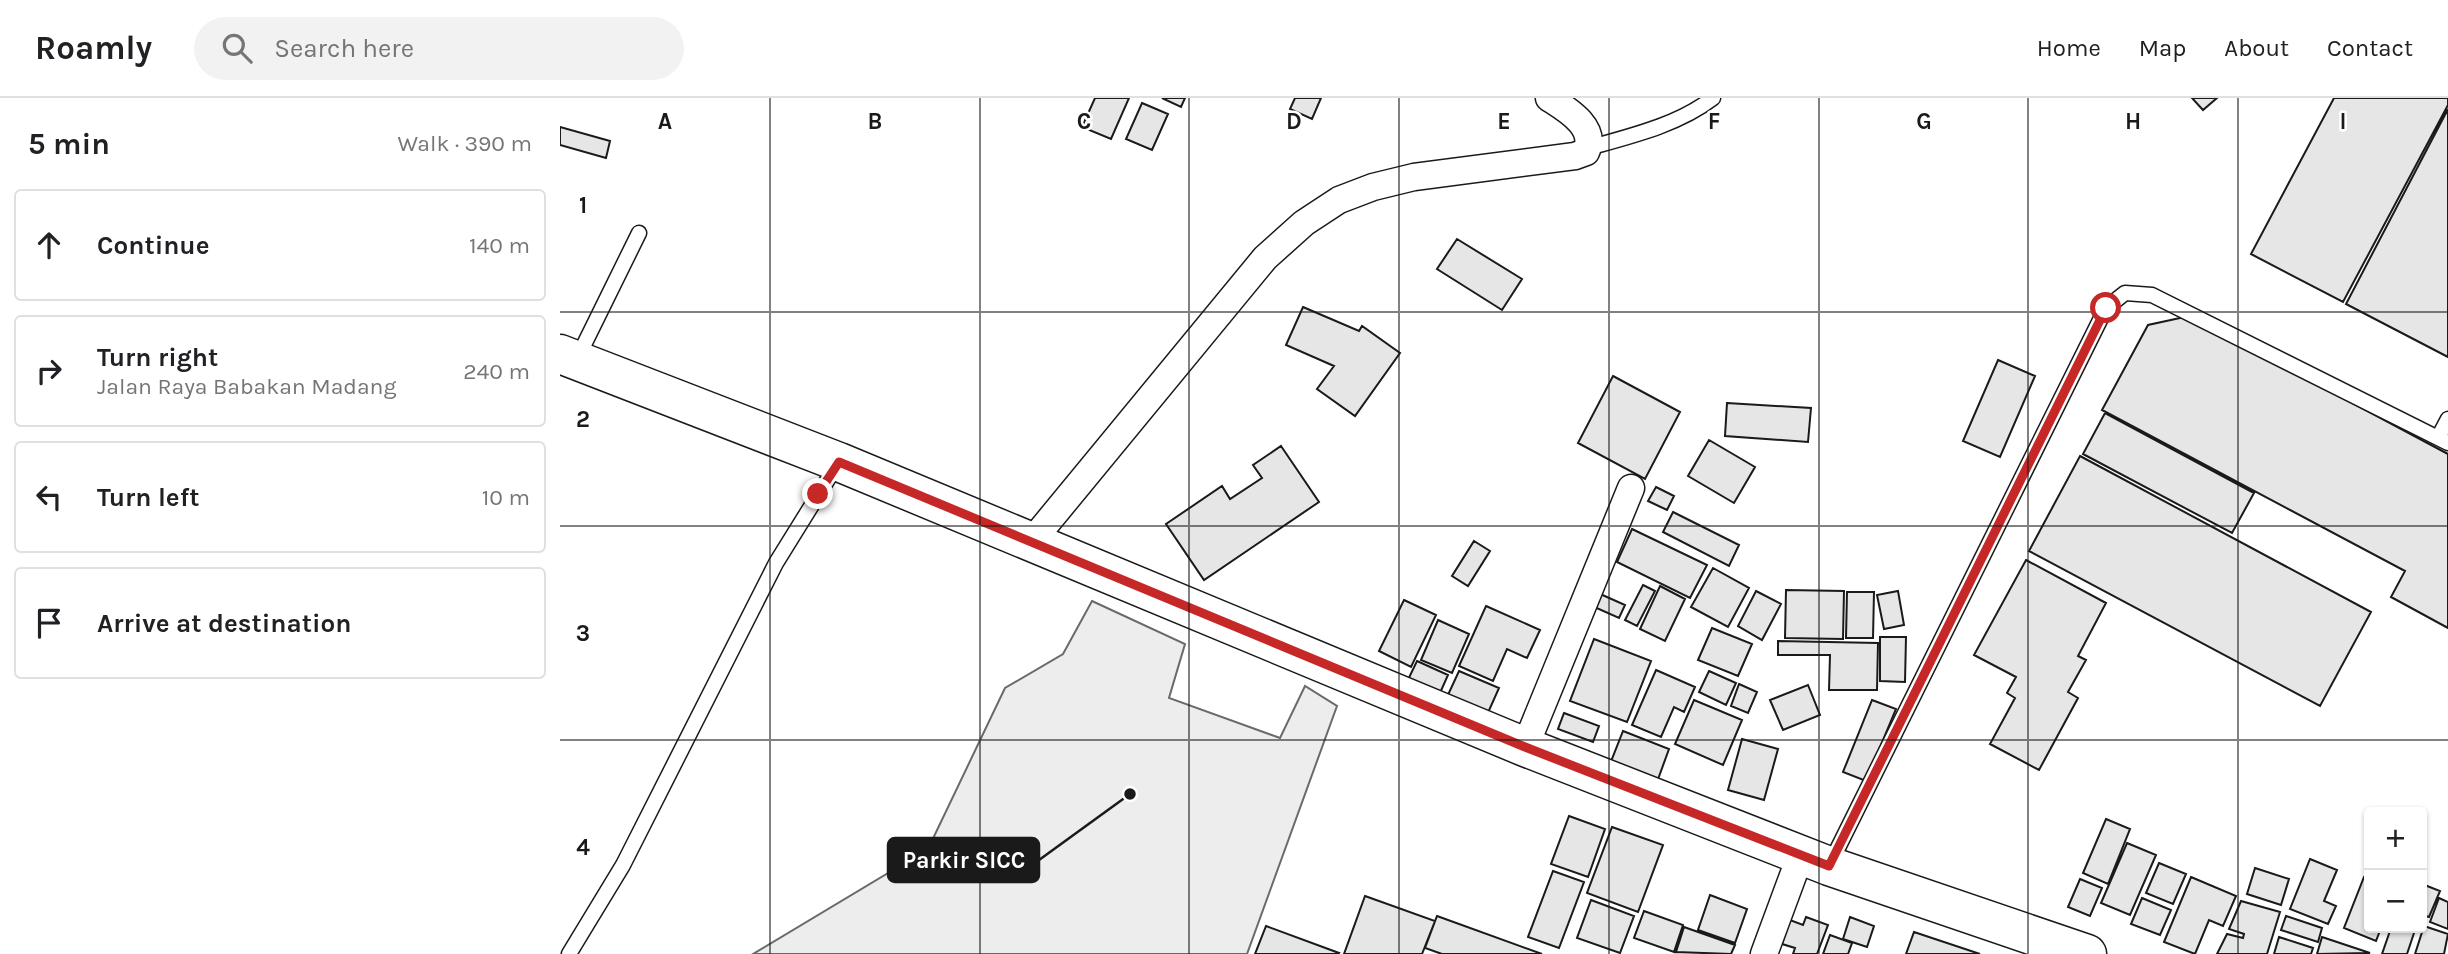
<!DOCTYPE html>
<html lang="en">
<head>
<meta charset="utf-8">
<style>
	:root { --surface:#fff; --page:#f2f2f2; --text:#202124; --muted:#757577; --line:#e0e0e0 }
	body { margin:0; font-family:Karla,sans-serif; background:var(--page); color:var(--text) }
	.controls { position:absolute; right:21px; bottom:21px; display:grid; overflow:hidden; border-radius:7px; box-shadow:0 2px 5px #0004 }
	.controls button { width:63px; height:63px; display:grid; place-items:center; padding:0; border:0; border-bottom:2px solid var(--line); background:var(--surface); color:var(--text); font:35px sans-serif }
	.stop { position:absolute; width:21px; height:21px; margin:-16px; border:5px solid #c62828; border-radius:50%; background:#fff }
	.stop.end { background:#c62828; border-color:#fff; box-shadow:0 2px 7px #0008 }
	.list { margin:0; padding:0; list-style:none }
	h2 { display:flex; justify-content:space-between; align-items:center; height:91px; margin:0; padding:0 28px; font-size:30px }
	h2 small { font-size:23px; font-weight:400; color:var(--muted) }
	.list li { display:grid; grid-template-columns:46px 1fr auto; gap:21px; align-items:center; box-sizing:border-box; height:112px; margin:0 14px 14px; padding:0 14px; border:2px solid var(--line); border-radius:7px }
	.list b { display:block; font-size:26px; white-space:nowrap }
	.list p { margin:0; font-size:23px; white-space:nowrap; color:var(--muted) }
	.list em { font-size:23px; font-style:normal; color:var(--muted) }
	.icon { flex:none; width:38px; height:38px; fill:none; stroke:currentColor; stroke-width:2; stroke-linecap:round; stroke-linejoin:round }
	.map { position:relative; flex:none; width:1888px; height:856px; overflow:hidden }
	header { display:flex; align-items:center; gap:42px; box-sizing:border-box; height:98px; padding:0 35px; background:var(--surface); border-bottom:2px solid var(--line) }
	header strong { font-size:33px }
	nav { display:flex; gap:38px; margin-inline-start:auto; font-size:24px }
	.search { width:490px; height:63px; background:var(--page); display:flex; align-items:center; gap:18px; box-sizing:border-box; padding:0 24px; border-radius:38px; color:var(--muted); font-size:26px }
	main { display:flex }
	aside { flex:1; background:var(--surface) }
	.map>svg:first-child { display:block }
	.parking { fill:#ededed; stroke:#6a6a6a; stroke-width:2 }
	.building { fill:#e6e6e6; stroke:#1a1a1a; stroke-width:2 }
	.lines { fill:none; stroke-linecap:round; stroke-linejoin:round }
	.lane-casing { stroke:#1a1a1a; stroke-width:17 }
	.street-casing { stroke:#1a1a1a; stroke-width:29 }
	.primary-casing { stroke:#1a1a1a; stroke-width:41 }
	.lane { stroke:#fff; stroke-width:14 }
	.street { stroke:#fff; stroke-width:26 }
	.primary { stroke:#fff; stroke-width:38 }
	.route { stroke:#c62828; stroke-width:9 }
	.grid { fill:none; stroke:#1a1a1a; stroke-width:2; stroke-opacity:0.55 }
	.grid-label { font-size:23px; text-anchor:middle; font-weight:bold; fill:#1a1a1a; stroke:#fff; stroke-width:5; stroke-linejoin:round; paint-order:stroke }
	.leader { fill:none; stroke:#1a1a1a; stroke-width:2.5 }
	.callout-dot { fill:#1a1a1a; stroke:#fff; stroke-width:2.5 }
	.callout { fill:#1a1a1a; stroke:#1a1a1a; stroke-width:2.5 }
	.callout-label { font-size:23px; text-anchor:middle; font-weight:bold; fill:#fff }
</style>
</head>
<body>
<header>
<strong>Roamly</strong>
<div class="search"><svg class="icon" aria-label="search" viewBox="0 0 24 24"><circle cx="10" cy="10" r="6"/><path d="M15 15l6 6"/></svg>Search here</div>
<nav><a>Home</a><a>Map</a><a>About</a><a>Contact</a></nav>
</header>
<main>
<aside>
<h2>5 min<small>Walk · 390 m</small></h2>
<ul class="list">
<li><svg class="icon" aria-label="ahead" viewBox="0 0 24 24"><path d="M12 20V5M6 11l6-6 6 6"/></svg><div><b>Continue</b></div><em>140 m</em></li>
<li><svg class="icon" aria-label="right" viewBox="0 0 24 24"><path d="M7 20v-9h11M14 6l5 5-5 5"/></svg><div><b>Turn right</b><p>Jalan Raya Babakan Madang</p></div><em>240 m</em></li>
<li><svg class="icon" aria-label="left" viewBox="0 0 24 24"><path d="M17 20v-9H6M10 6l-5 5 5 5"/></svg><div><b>Turn left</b></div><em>10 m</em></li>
<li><svg class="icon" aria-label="arrive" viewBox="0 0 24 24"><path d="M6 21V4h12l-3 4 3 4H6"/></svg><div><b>Arrive at destination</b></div></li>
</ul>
</aside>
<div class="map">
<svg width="1888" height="856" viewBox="0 0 1888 856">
	<rect width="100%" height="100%" fill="#fff"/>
	<!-- parking -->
	<path class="parking" d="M532 503 625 546 609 600 720 640 745 588 777 608 687 856H193L368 751 445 590 503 556Z"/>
	<!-- building -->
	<path class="building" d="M535 0H569L551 41 522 29Z
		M602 0H625L621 9Z
		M735 0H761L752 21 730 11Z
		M1632 0H1657L1643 12Z
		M1774 0H1888V7L1783 204 1691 156Z
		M582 5 608 16 592 52 566 41Z
		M1888 11V259L1786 206Z
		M0 29 50 43 46 60 0 47Z
		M897 141 962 181 942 212 877 171Z
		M743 209 799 233 802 228 840 255 795 318 757 291 774 268 726 247Z
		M1629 218 1888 356V530L1831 499 1845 473 1542 312 1588 227Z
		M1438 262 1475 278 1440 359 1403 343Z
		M1053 278 1120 314 1085 381 1018 345Z
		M1167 305 1251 310 1248 344 1165 338Z
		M1545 315 1694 395 1672 435 1523 356Z
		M1149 342 1195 369 1174 405 1128 378Z
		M721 348 759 404 644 482 606 426 662 388 670 401 702 380 693 367Z
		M1520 358 1811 514 1760 608 1469 453Z
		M1096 389 1114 398 1107 412 1088 403Z
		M1113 414 1179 447 1169 468 1103 434Z
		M1072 431 1147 467 1130 500 1057 464Z
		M914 443 930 453 908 488 892 478Z
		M1466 462 1546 505 1518 558 1526 562 1508 594 1518 600 1479 672 1430 646 1455 600 1447 595 1456 579 1414 557Z
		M1153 470 1189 490 1168 529 1131 509Z
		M1083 487 1095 493 1077 528 1065 522Z
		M1100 488 1125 501 1105 543 1080 531Z
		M1226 492 1284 493 1283 541 1225 540Z
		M1196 493 1221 506 1202 542 1178 528Z
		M1338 493 1344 527 1324 531 1317 497Z
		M1287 494H1314L1313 540H1286Z
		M1038 495 1065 507 1059 520 1032 508Z
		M844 502 876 517 851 569 819 553Z
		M926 508 980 532 967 560 947 551 933 583 899 568Z
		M878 522 909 536 892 575 861 562Z
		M1152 530 1192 546 1178 578 1138 562Z
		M1320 539H1346L1345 584 1320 583Z
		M1034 541 1091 563 1067 624 1010 603Z
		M1218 543 1318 545 1317 592H1269L1270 557H1218Z
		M857 563 888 577 876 604 844 590Z
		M1096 572 1135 589 1124 614 1114 609 1101 639 1072 627Z
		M899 573 939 590 927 617 887 599Z
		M1149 573 1176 585 1166 607 1139 594Z
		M1179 586 1197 594 1188 615 1171 608Z
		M1248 587 1260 617 1223 632 1210 602Z
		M1134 602 1182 622 1163 667 1115 646Z
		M1312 602 1336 611 1306 683 1283 674Z
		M1004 615 1039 628 1033 644 998 631Z
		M1063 633 1109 651 1097 684 1050 666Z
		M1182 641 1218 651 1204 702 1168 692Z
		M1009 718 1045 731 1028 779 991 766Z
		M1546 721 1570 731 1548 786 1523 775Z
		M1052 729 1103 747 1078 814 1027 795Z
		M1567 745 1596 757 1570 817 1541 805Z
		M1750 761 1777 772 1764 803 1776 808 1768 826 1730 811Z
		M1599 765 1626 776 1613 806 1586 795Z
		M1695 770 1729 781 1721 807 1687 796Z
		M993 773 1024 784 999 850 968 839Z
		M1631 779 1676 798 1663 828 1649 822 1635 856 1604 844Z
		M1804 779 1809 781V830H1821L1816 843 1784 830Z
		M1520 781 1542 790 1530 818 1508 809Z
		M1862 786 1880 793 1869 819 1862 817Z
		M1150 797 1187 811 1175 845 1138 832Z
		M805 798 875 823 862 856H784Z
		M1582 800 1611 812 1600 837 1571 826Z
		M1879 800 1888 804V831L1870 824Z
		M1031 802 1074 818 1060 855 1017 840Z
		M1681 803 1720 814 1707 856H1657L1667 836 1683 840 1684 836 1669 831Z
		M1084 813 1123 827 1114 854 1074 840Z
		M877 818 982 856H882L865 850Z
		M1726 818 1762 830 1758 844 1721 832Z
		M1246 819 1268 827 1257 856H1233L1235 850 1222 846 1230 822 1243 827Z
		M1290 819 1314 828 1307 849 1283 841Z
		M706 828 779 855 778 856H695Z
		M1864 828 1888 836 1884 856H1855Z
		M1124 829 1175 847 1171 856 1116 854Z
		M1831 830 1855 832 1847 856H1822Z
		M1354 834 1420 856H1346Z
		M1270 837 1292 845 1288 856H1263Z
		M1719 839 1753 850 1751 856H1714Z
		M1762 839 1810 855 1757 856Z"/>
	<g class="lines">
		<defs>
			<path id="lane" d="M1028 50C1071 38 1118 27 1153 0
				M17 261 79 135
				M1878 340 1888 321
				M1270 766 1546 210 1565 195 1592 197 1888 345
				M9 856 63 767 216 465 278 365"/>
			<path id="street" d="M472 443 705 160 744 125 779 102 813 89 854 79 1015 58 1026 54C1038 29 1006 11 989 0
				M965 649 1071 390
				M1204 856 1241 756"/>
			<path id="primary" d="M0 256 279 364 965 649 1269 768 1527 856"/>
		</defs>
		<!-- lane casing -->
		<use href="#lane" class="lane-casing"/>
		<!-- street casing -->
		<use href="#street" class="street-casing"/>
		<!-- primary casing -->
		<use href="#primary" class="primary-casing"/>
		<!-- lane -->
		<use href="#lane" class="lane"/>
		<!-- street -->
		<use href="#street" class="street"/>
		<!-- primary -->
		<use href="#primary" class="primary"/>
	</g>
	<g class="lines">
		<!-- route -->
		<path class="route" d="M258 396 279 364 965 649 1269 768 1546 210"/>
	</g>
	<!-- grid -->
	<path class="grid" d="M210 0V856M420 0V856M629 0V856M839 0V856M1049 0V856M1259 0V856M1468 0V856M1678 0V856M0 214H1888M0 428H1888M0 642H1888"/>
	<g class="grid-label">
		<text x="105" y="31">A</text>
		<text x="315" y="31">B</text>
		<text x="524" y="31">C</text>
		<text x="734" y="31">D</text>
		<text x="944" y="31">E</text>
		<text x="1154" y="31">F</text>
		<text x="1364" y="31">G</text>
		<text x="1573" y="31">H</text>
		<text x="1783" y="31">I</text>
		<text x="23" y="115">1</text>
		<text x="23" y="329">2</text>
		<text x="23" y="543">3</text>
		<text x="23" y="757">4</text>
	</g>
	<!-- callouts -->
	<path class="leader" d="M570 696L479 762"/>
	<circle class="callout-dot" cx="570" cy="696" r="7"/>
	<rect class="callout" x="328" y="740" width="151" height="44" rx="7"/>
	<g class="callout-label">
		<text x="404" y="770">Parkir SICC</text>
	</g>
</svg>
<div class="controls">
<button>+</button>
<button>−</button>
</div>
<div class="stop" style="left:1546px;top:210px"></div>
<div class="stop end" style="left:258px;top:396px"></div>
</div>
</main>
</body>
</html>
